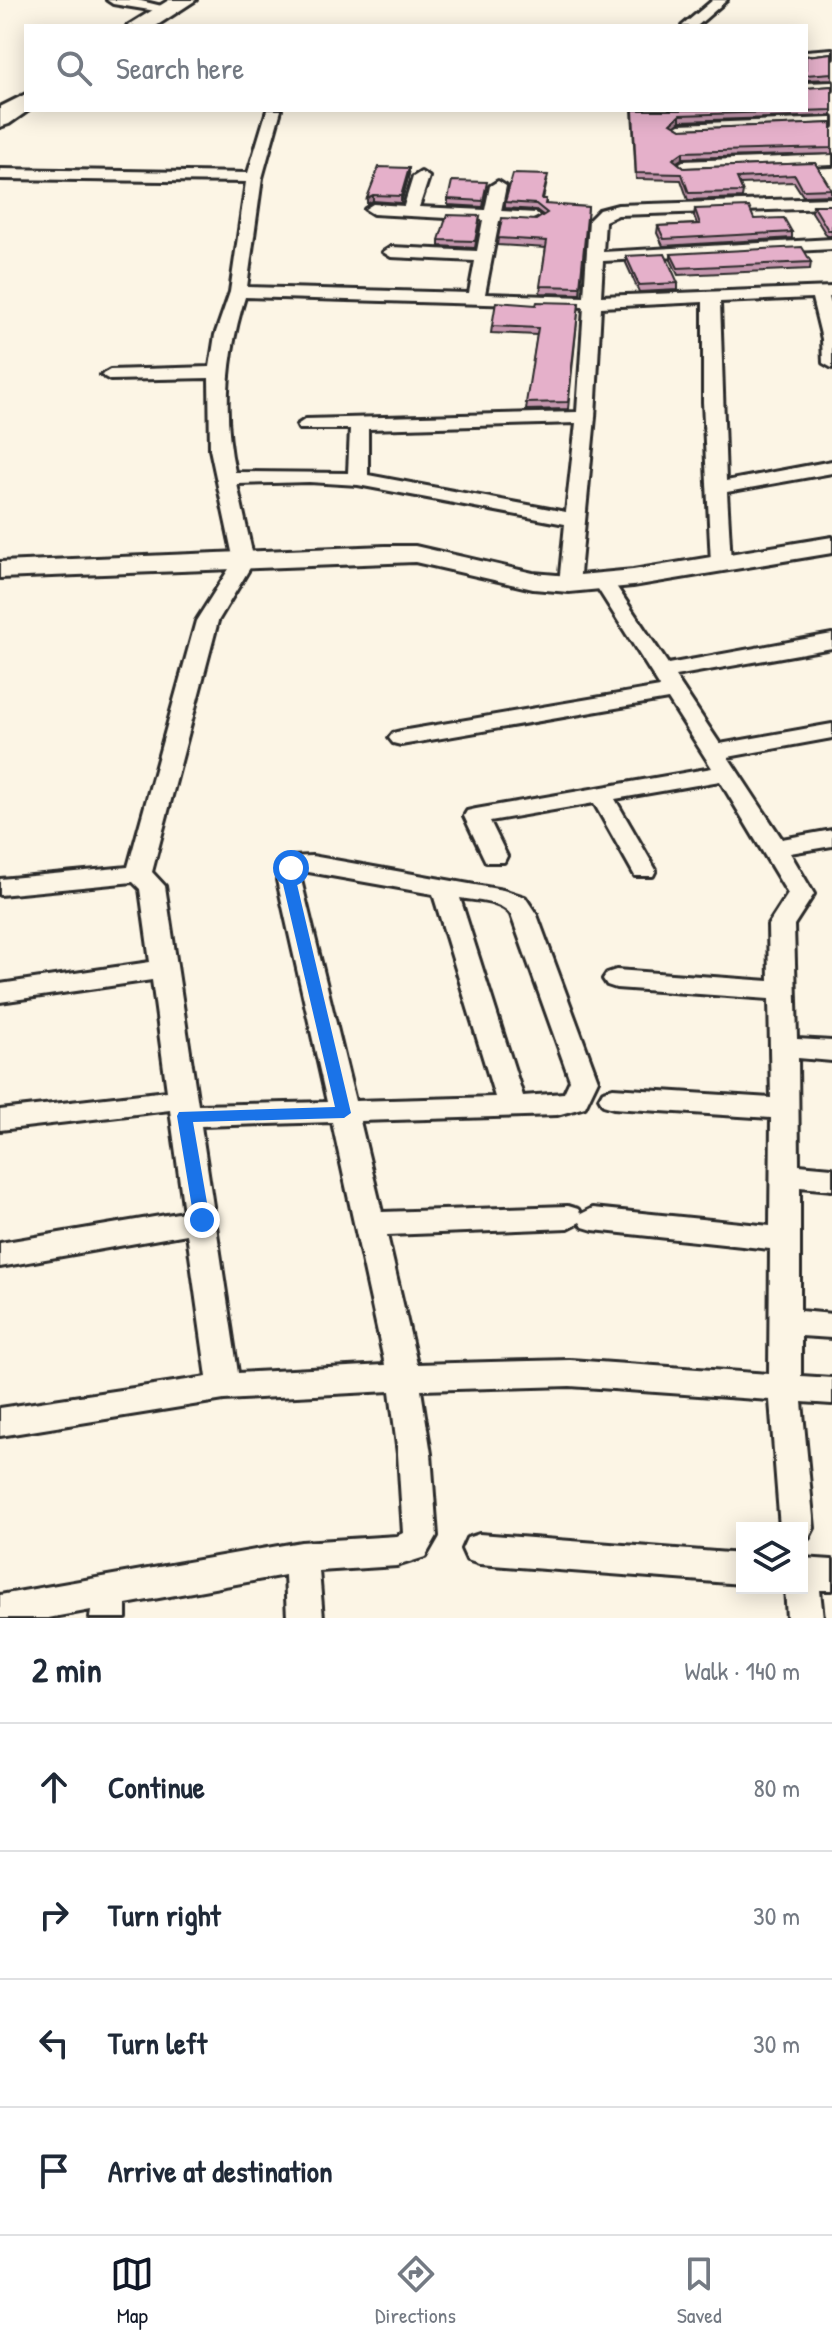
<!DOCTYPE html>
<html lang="en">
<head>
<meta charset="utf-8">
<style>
	:root { --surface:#fff; --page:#f6f6f7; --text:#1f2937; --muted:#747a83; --line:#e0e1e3; --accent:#111827 }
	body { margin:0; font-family:"Patrick Hand",sans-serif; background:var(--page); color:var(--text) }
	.controls { position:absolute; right:24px; bottom:24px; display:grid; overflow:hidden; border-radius:0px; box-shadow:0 4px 20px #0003 }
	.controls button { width:72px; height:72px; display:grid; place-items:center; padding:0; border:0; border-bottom:2px solid var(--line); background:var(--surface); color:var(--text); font:40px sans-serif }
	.stop { position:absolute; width:24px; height:24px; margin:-18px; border:6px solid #1a73e8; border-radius:50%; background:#fff }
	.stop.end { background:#1a73e8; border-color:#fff; box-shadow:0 2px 8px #0008 }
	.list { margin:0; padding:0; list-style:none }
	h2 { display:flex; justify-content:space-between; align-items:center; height:104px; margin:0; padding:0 32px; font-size:34px }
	h2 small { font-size:26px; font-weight:400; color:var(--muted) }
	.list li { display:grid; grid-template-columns:52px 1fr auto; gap:24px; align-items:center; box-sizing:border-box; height:128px; padding:0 32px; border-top:2px solid var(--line) }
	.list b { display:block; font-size:30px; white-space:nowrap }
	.list em { font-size:26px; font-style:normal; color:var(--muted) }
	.icon { flex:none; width:44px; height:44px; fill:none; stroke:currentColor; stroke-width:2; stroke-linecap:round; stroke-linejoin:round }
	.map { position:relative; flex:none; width:832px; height:1618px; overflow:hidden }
	.search { position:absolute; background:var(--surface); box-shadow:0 4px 20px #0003; left:24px; right:24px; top:24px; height:88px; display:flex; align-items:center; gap:20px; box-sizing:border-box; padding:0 28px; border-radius:0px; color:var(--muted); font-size:30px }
	.sheet { height:616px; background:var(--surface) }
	nav { display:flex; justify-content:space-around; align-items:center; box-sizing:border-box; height:112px; border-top:2px solid var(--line); background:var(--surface); font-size:22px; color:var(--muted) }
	nav a { display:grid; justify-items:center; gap:4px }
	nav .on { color:var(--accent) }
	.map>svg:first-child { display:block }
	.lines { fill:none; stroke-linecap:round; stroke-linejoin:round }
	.minor-casing { stroke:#2b2b2b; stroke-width:6 }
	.tertiary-casing { stroke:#2b2b2b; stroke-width:6 }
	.trunk-casing { stroke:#2b2b2b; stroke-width:6 }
	.minor { fill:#fcf5e5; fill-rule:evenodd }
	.tertiary { fill:#fcf5e5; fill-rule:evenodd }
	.trunk { fill:#fcf5e5; fill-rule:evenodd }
	.wall { fill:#c597ae; stroke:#2b2b2b; stroke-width:2 }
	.shaded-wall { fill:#a07b8d; stroke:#2b2b2b; stroke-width:2 }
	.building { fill:#e5b0ca; stroke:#2b2b2b; stroke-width:2 }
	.route { fill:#1a73e8 }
</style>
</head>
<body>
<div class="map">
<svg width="832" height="1618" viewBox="0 0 832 1618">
	<rect width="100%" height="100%" fill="#fcf5e5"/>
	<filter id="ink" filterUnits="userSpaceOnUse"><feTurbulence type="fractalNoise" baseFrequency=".0125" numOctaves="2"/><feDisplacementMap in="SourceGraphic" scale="16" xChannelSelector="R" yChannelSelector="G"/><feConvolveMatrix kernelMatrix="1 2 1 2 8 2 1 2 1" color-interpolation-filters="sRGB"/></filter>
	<g filter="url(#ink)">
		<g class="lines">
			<defs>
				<path id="minor" d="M107 0H137L174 9 168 13 113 4Z
					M713 0H727L697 26H682Z
					M832 49V57L806 59V51Z
					M832 82V90L806 91V83Z
					M267 110H281L262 178 247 287 469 293 475 261 391 257 383 252 391 247 477 251 483 220 373 214 365 209 373 204 404 206 413 177 421 172 429 177 419 207 485 210 490 186 498 181 506 186 501 211 536 213 544 218 536 223 499 221 485 294 584 297 589 220 599 210 618 205 832 198V208L618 215 605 221 603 252 832 239V249L603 261 601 296 832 287V297H829L832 309V368L823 363 822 339 812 298 720 302 726 481 832 461V473L727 492 731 563 728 567 721 569 711 563 703 402V302L601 307 595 417 579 584 576 588H562L559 584 565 524 358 485 309 482 237 484 254 561 218 621 152 872 165 886 198 1105 327 1102 277 880 279 868 289 857 312 856 503 890 525 897 537 915 598 1080 585 1107 557 1115 360 1121 382 1212 568 1206 578 1209 581 1214 593 1208 770 1226 771 1118 613 1108 603 1105 599 1098 603 1091 613 1088 771 1098 769 999 616 988 607 985 603 979 607 973 616 970 769 981 768 925 788 894 720 781 615 799 656 870 653 876H635L594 803 490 821 507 856 504 862H486L483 856 464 816 467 811 476 809 712 768 668 699 401 745 393 743 389 738 393 733 401 731 660 687 593 581 603 575 610 577 668 664 832 634V648L675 676 720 744 832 724V738L728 757 782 839 832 830V846L790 853 814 894 794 925 797 1039 832 1041V1061L798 1058 799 1165 832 1168V1190L800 1187V1311L832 1314V1338L801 1336V1376L832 1378V1404L802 1402 814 1528 809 1538 802 1541V1528H780L770 1400 570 1386 421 1390 431 1454 437 1536 425 1557 397 1566 319 1571 323 1618H287L285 1575 126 1604V1618H90L91 1610 48 1618H0V1595L301 1542 397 1536 403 1533 398 1454 390 1391 224 1400 0 1436V1408L207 1377 187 1234 0 1267V1243L184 1212 170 1110 0 1130V1110L167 1091 152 980 0 1002V984L150 962 140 889 133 882 0 895V879L128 867 196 621 234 561 210 449 209 378 110 380 101 375 110 370 210 367 215 335 230 292 246 182 0 179V169L248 173ZM245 297 584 307 577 412 306 419 297 425 299 429H350L348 473 235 472C222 413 227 354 245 297ZM576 423 566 512 368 475V429ZM303 871 433 894 495 1097 355 1101 301 880ZM460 898C476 901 502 901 511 915L570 1080 564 1093 523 1096ZM332 1122 385 1365 238 1373 201 1126ZM580 1222 583 1227 593 1230 770 1249 769 1374 570 1360 417 1364 387 1235 568 1228Z
					M832 118V126L680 132 673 128 680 124Z
					M832 155V165L683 171 675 166 683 161Z
					M479 1534 742 1554V1584L479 1564 467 1560 462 1549 467 1538Z
					M802 1558 832 1560V1590H820L823 1618H787L785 1588H802Z"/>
				<path id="tertiary" d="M832 537V553L633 586 569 592 533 589 415 562 0 578V562L385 546H415L533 573 569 576 633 570Z"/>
				<path id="trunk" d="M169 0H196L156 26H127Z
					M26 94V110H29L9 124 0 127V107Z"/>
			</defs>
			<!-- minor casing -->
			<use href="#minor" class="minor-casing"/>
			<!-- tertiary casing -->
			<use href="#tertiary" class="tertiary-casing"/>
			<!-- trunk casing -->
			<use href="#trunk" class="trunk-casing"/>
			<!-- minor -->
			<use href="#minor" class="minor"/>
			<!-- tertiary -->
			<use href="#tertiary" class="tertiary"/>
			<!-- trunk -->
			<use href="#trunk" class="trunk"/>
		</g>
		<!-- wall -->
		<path class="wall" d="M832 53V79L806 80V55L807 56Z
			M832 86V116L680 121 675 125 681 129 832 123V154L683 158 677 162 684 168 815 163 831 189V195L803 196 794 182 740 184 743 192 742 198 688 200 681 180 636 179 632 110H806L807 88Z
			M409 174 401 203 373 201 367 204V198Z
			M547 182 543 199H546V205L588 207 580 294 540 293 546 248 497 245 498 238 543 215 536 210 505 208V202Z
			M486 189 483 207 448 205V199Z
			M813 205H832V236H827L812 212Z
			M695 209 754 219 792 232V238L663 246 657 233 658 226 697 224 694 216Z
			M480 216 475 248 439 246V240Z
			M671 254 811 262 810 269 678 275 671 260Z
			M626 256 678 283V290L639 292 626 263Z
			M579 303 568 409 526 410 537 335 491 333 492 326 536 305Z"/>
		<!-- shaded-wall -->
		<path class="shaded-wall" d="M680 115V121L670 129 671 123Z
			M683 152V158L672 165 673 159Z
			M409 168V174L401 203V196Z
			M373 195V201L367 204V198Z"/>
		<!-- building -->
		<path class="building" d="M832 53V73L806 75V55L807 56Z
			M806 85 807 88 832 86V110L680 115 671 123 681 129 832 123V148L683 152 673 159 684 168 815 163 831 189 803 190 795 175 737 178 743 192 689 193 682 174 636 173 633 110H806Z
			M379 167 409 168 401 196 373 195 367 198Z
			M513 174 548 175 542 199H546L545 204 588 207 580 287 540 286 547 241 498 238 502 218 536 220 547 213 536 204 505 202Z
			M452 181 487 182 483 201 448 199Z
			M813 205H832V230H828Z
			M749 207 754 219 784 218 792 232 664 239 658 226 700 224 695 209Z
			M447 215 480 216 475 241 439 240Z
			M802 247 811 262 678 268 671 254Z
			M665 254 678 283 639 285 626 256Z
			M496 302 536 305 537 302 579 303 568 402 526 403 538 328 492 326Z"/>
	</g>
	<!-- route -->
	<path class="route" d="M291 863 297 868 296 880 351 1113 344 1118 193 1122 210 1220 202 1226 194 1220 177 1116 179 1112 335 1107 282 880 284 868Z"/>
</svg>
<div class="controls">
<button><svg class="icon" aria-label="layers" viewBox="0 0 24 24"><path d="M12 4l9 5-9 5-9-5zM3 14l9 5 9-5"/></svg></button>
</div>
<div class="stop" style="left:291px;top:868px"></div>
<div class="stop end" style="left:202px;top:1220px"></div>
<div class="search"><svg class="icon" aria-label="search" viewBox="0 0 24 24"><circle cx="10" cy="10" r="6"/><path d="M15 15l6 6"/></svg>Search here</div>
</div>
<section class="sheet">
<h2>2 min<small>Walk · 140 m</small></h2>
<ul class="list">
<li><svg class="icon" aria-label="ahead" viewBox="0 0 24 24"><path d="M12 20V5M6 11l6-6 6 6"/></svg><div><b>Continue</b></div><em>80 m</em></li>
<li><svg class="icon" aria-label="right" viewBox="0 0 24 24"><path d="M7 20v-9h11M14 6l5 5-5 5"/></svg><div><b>Turn right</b></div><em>30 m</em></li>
<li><svg class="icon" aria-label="left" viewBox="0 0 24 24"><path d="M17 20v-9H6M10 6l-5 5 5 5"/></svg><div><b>Turn left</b></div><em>30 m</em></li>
<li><svg class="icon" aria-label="arrive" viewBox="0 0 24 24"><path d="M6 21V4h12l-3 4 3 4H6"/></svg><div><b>Arrive at destination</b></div></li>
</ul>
</section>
<nav>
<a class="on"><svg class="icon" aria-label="map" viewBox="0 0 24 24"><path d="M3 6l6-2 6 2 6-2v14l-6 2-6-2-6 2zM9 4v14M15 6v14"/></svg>Map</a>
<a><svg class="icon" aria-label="directions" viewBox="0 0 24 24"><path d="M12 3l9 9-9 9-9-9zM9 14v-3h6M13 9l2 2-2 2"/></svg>Directions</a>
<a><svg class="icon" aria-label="saved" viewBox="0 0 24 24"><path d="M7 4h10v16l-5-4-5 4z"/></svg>Saved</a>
</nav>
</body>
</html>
